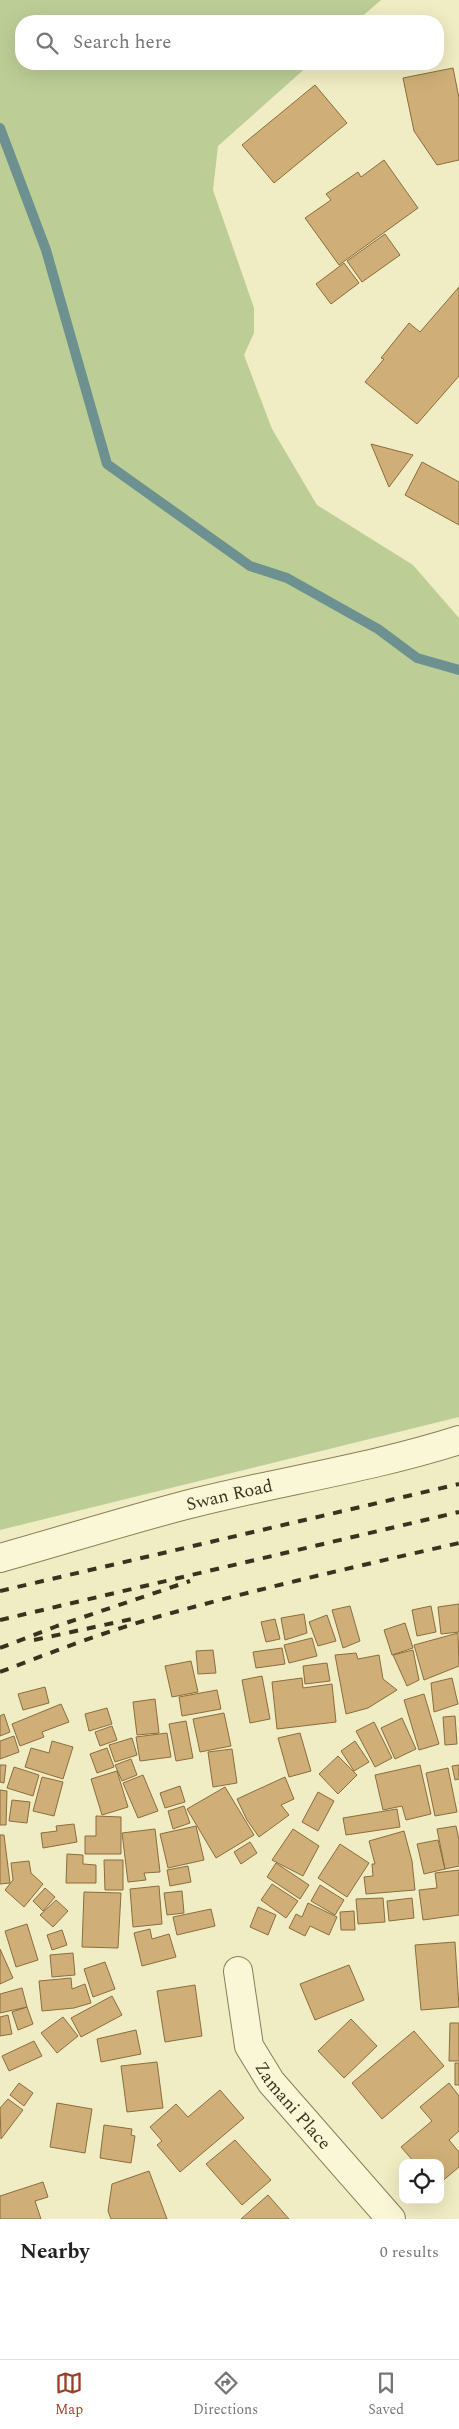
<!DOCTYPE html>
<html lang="en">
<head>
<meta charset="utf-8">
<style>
	:root { --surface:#fff; --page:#f6f6f6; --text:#222; --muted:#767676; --line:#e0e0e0; --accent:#9c3f27 }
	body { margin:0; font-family:Spectral,serif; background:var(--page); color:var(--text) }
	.controls { position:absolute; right:15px; bottom:15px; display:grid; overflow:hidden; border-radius:10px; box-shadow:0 5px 20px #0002 }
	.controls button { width:45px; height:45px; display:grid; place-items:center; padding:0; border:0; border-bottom:1px solid var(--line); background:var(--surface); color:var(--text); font:25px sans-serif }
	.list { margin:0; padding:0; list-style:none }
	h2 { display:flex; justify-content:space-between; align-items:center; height:65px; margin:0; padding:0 20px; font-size:21px }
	h2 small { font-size:16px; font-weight:400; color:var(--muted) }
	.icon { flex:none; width:28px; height:28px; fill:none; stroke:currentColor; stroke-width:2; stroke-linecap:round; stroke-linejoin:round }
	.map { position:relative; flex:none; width:459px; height:2219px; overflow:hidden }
	.search { position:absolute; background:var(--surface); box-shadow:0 5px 20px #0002; left:15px; right:15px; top:15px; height:55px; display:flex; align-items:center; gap:12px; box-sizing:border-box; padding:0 18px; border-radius:20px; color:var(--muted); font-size:19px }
	.sheet { height:140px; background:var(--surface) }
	nav { display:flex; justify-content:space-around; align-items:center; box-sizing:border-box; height:70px; border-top:1px solid var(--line); background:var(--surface); font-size:14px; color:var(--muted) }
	nav a { display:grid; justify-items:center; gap:2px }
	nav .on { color:var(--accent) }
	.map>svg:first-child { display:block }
	.green { fill:#bcce96 }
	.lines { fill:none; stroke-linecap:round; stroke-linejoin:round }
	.stream { stroke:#6c9190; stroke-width:10 }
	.building { fill:#cfaf77; stroke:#8b6d3e }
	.minor-casing { stroke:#8b7e59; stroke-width:30 }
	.minor { stroke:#faf7d7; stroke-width:28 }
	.rail { stroke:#3a321e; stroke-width:4; stroke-dasharray:9 9; stroke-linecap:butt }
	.labels { text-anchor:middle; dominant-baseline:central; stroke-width:4; stroke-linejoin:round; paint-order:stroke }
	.street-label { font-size:18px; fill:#3a321e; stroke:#f7f4d3 }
</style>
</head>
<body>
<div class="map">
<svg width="459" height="2219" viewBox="0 0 459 2219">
	<rect width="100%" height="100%" fill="#f0ecc3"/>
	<!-- green -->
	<path class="green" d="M0 0H381L357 21H21V64H310L218 146 213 190 254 308V333L244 355 272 429 317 505 413 565 459 618V1417L0 1530Z"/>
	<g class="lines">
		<!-- stream -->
		<path class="stream" d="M0 128 46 250 107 464 250 566 287 578 378 629 417 658 459 670"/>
	</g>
	<!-- building -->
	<path class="building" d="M453 68 459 98V160L437 165 414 131 403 78Z
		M315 85 347 123 274 183 242 145Z
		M384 160 418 208 339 265 305 218 331 200 326 194 358 172 361 177Z
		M385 234 400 255 362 282 347 261Z
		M344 263 359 283 331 304 316 284Z
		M459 287V376L417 424 365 382 384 359 381 358 409 323 420 332Z
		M371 444 413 455 389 487Z
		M422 462 459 482V525L405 495Z
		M459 1604V1632L441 1634 438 1607Z
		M350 1606 360 1641 343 1648 332 1610Z
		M431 1606 436 1632 417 1636 412 1610Z
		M304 1614 307 1633 285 1640 281 1618Z
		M327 1615 336 1641 318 1646 309 1622Z
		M275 1619 280 1639 266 1642 261 1622Z
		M405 1623 413 1648 392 1655 384 1630Z
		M458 1633 459 1666 424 1680 414 1645Z
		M312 1638 317 1656 289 1663 284 1645Z
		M282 1648 285 1664 256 1668 253 1652Z
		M213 1650 216 1673 198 1674 196 1651Z
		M413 1650 419 1680 407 1686 393 1655Z
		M356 1653 358 1659 379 1655 383 1679 397 1690 368 1708 346 1714 335 1655Z
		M191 1661 198 1692 172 1697 165 1666Z
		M327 1663 330 1681 305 1684 303 1666Z
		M262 1676 270 1719 250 1723 242 1680Z
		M302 1678 303 1688 332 1684 336 1722 277 1729 272 1682Z
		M452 1678 458 1704 434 1712 431 1683Z
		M45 1687 49 1703 23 1710 18 1694Z
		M217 1690 221 1709 182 1716 179 1697Z
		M424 1694 439 1744 419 1750 404 1700Z
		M155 1699 159 1733 137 1735 133 1702Z
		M61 1704 69 1722 42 1732 44 1737 20 1746 12 1724Z
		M107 1708 112 1724 89 1731 85 1714Z
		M224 1713 231 1746 200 1752 193 1719Z
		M4 1714 10 1732 0 1736V1716Z
		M455 1716 457 1744 445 1745 443 1717Z
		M402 1718 416 1749 395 1759 381 1728Z
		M186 1721 193 1758 176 1761 169 1724Z
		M374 1722 392 1758 375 1767 356 1731Z
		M112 1726 117 1740 100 1746 95 1732Z
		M167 1733 171 1757 140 1761 136 1737Z
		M300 1733 311 1771 289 1777 278 1738Z
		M14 1736 19 1752 0 1759V1741Z
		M132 1738 137 1755 115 1762 109 1745Z
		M52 1741 73 1747 63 1779 25 1767 31 1748 49 1753Z
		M355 1741 369 1762 354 1771 341 1751Z
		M107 1748 114 1767 97 1773 90 1754Z
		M232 1749 237 1783 213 1787 208 1752Z
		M338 1756 357 1775 338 1794 319 1774Z
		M131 1759 137 1775 122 1781 115 1765Z
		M0 1765H6L4 1783 0 1782Z
		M420 1765 431 1814 406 1820 402 1806 383 1810 375 1775Z
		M459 1765V1779L455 1780 452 1766Z
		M14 1767 39 1775 33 1796 7 1788Z
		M448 1768 457 1812 435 1816 426 1773Z
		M117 1771 128 1807 102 1815 91 1779Z
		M143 1775 158 1811 138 1818 123 1783Z
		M42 1777 63 1782 54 1816 33 1811Z
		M285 1777 294 1799 281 1805 289 1815 259 1837 247 1820 237 1799Z
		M180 1786 185 1802 165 1808 160 1793Z
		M225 1787 254 1835 216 1858 187 1809Z
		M0 1790 7 1791 6 1825H0Z
		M318 1792 334 1801 318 1831 302 1822Z
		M12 1800 30 1802 27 1823 9 1821Z
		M184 1806 190 1823 173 1829 168 1811Z
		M397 1809 400 1827 346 1835 343 1818Z
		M96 1816 121 1817V1854H85V1836H96Z
		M74 1824 77 1842 43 1848 41 1833 57 1831 56 1826Z
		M196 1826 204 1860 168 1868 160 1834Z
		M456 1826 459 1840V1866L445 1869 437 1829Z
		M155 1829 160 1872 144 1873 146 1880 128 1882 122 1833Z
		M293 1829 319 1846 303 1876 272 1860Z
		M404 1831 412 1861 415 1890 366 1894 364 1877 373 1876 372 1864H375L369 1841Z
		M0 1835H4L10 1883 0 1884Z
		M438 1840 445 1869 424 1874 417 1844Z
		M250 1842 257 1853 241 1864 234 1852Z
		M340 1844 369 1863 347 1897 318 1878Z
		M67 1854 83 1855V1864L96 1865V1883H66Z
		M104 1860H123V1890H105Z
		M29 1861 31 1873 43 1884 24 1907 5 1890 13 1880 11 1863Z
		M276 1863 309 1885 300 1899 267 1877Z
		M188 1866 191 1882 170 1886 167 1870Z
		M459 1870V1915L423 1920 419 1890 437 1888 435 1873Z
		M272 1884 298 1901 286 1918 261 1900Z
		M320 1885 344 1900 335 1915 311 1901Z
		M159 1886 162 1924 133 1927 130 1889Z
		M45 1888 55 1897 43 1911 33 1901Z
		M182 1891 184 1913 167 1915 164 1893Z
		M84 1892 121 1893 118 1948 82 1947Z
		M383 1898 385 1922 358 1924 356 1899Z
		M412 1898 414 1918 389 1921 387 1901Z
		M56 1900 68 1911 53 1927 40 1915Z
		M308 1903 337 1917 329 1935 310 1926 305 1936 289 1928 296 1914 302 1917Z
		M258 1907 276 1915 268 1935 250 1927Z
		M211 1909 215 1926 177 1935 173 1917Z
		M354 1911 355 1930H341L340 1912Z
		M27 1924 38 1960 16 1967 5 1931Z
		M150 1929 152 1939 169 1934 176 1957 142 1966 134 1933Z
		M62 1930 67 1945 52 1950 47 1935Z
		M455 1942 459 2007 421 2010 415 1945Z
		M0 1949 13 1978 0 1984Z
		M73 1953 75 1975 52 1977 50 1955Z
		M105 1962 115 1989 93 1997 84 1969Z
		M349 1965 364 2000 315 2020 300 1984Z
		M71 1978 72 1989 85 1984 91 2003 74 2008 42 2011 39 1981Z
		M195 1985 202 2036 165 2042 157 1991Z
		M22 1988 27 2007 0 2013V1994Z
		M112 1996 122 2015 81 2037 71 2018Z
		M27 2007 33 2024 18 2030 12 2012Z
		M8 2015 12 2034 0 2036V2017Z
		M63 2017 78 2036 57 2053 41 2033Z
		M351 2019 377 2046 344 2078 318 2051Z
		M450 2023H459V2061H449Z
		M136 2030 141 2054 101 2062 97 2039Z
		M414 2031 444 2066 382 2119 352 2083Z
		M34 2041 42 2056 9 2071 2 2056Z
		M157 2062 163 2108 127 2112 121 2066Z
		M455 2063H459V2085H455Z
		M19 2083 33 2093 24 2106 10 2095Z
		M449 2083 459 2096V2131L449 2140 459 2152V2167L440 2183V2163H415L401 2147 432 2121 420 2107Z
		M220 2090 244 2118 180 2172 157 2145 162 2141 150 2127 176 2104 188 2117Z
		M8 2099 23 2110 1 2139 0 2108Z
		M57 2103 92 2109 85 2153 50 2147Z
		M104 2125 132 2129 131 2135 135 2136 131 2163 100 2158Z
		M235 2140 271 2180 242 2205 206 2164Z
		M149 2171 167 2219H111L108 2211 112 2184Z
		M43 2182 48 2197 35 2201 41 2219H0V2196Z
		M268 2195 289 2219H241Z"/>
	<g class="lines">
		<defs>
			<g id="minor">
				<path id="s1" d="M0 1558C61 1541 121 1522 182 1506 274 1482 368 1469 459 1440"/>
				<path id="s2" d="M238 1971 249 2046 271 2082 391 2219"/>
			</g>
		</defs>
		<!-- minor casing -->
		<use href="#minor" class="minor-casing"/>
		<!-- minor -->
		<use href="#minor" class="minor"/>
		<!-- rail -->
		<path class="rail" d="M0 1591 459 1484
			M0 1620 459 1512
			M34 1640 132 1619
			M0 1648 57 1626 190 1581
			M0 1672C52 1652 104 1632 157 1617 257 1589 358 1566 459 1543"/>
	</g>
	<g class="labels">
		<!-- street labels -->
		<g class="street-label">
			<text stroke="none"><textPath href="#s1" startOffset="238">Swan Road</textPath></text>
			<text stroke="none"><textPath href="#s2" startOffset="150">Zamani Place</textPath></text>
		</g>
	</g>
</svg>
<div class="controls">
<button><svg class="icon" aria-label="locate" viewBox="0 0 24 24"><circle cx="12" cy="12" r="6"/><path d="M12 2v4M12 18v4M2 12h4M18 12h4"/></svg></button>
</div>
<div class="search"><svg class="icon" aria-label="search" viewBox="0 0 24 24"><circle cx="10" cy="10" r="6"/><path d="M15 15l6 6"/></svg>Search here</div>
</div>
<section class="sheet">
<h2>Nearby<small>0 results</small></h2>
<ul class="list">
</ul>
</section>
<nav>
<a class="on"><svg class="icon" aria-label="map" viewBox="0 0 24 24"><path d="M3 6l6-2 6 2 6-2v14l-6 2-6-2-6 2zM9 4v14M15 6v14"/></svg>Map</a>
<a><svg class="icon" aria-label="directions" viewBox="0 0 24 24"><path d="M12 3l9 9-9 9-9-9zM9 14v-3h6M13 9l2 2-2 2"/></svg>Directions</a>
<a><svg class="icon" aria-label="saved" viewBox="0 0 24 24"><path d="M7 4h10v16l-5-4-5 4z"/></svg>Saved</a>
</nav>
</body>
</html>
